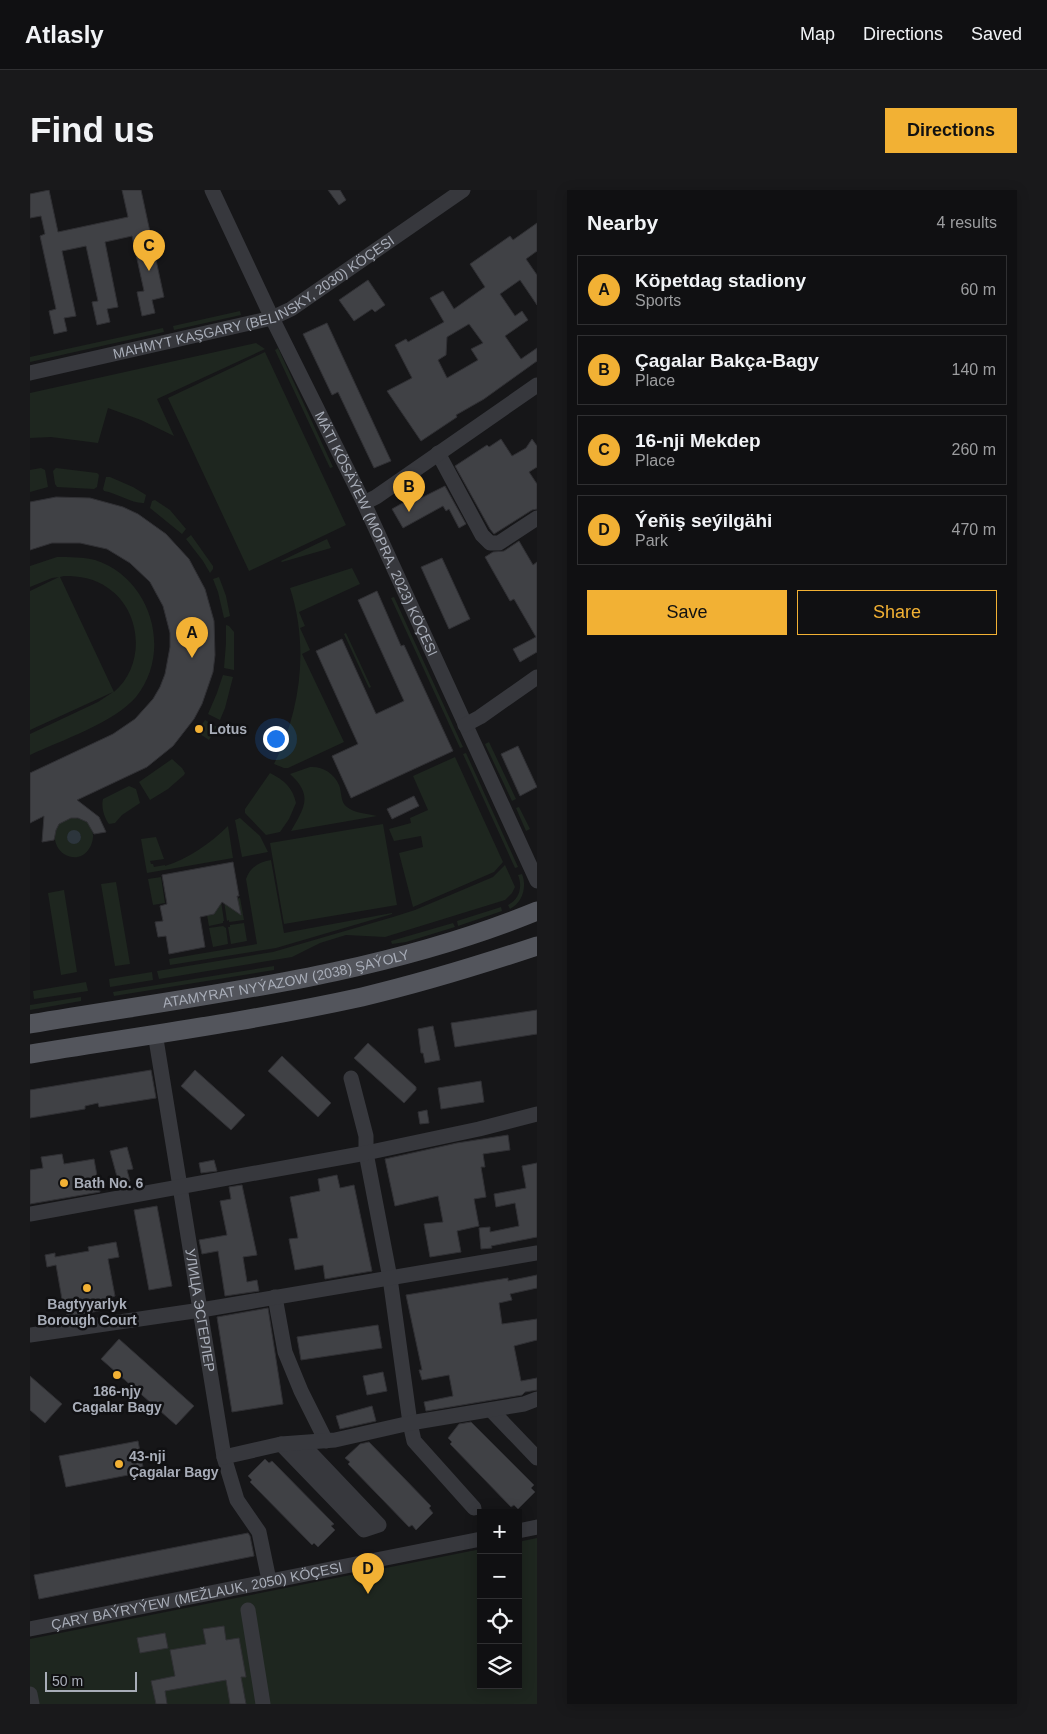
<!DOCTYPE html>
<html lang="en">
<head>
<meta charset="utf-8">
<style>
	:root { --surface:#101012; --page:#19191b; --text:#f1f3f6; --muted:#9c9d9f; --line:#303032; --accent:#f2b134 }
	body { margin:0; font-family:Helvetica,sans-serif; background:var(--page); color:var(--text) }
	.controls { position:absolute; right:15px; bottom:15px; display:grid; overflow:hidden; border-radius:0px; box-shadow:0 2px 12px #0003 }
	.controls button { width:45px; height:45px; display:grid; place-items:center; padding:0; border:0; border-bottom:1px solid var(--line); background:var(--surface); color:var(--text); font:25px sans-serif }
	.scale { position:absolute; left:15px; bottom:12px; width:92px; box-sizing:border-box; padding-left:5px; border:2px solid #a8adb8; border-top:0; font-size:14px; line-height:18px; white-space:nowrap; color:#a8adb8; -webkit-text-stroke:4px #111113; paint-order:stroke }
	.you { position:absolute; left:245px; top:548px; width:18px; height:18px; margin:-12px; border:4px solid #fff; border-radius:50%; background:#1a73e8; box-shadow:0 0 0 8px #1a73e833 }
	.badge { display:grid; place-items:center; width:32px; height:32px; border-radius:50%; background:var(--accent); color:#111; font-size:16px; font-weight:700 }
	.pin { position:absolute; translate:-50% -41px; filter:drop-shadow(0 1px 2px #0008) }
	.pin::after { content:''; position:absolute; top:26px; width:18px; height:15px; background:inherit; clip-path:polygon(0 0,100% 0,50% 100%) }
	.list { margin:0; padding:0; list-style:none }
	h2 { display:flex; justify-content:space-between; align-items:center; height:65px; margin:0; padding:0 20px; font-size:21px }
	h2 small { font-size:16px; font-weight:400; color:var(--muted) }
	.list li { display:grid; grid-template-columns:32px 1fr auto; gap:15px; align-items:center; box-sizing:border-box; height:70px; margin:0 10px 10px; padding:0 10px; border:1px solid var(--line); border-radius:0px }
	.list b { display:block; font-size:19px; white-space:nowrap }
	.list p { margin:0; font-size:16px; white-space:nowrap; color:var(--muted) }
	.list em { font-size:16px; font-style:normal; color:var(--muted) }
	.actions { display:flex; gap:10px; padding:15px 20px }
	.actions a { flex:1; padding:11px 0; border:1px solid var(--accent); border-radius:0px; text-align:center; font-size:18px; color:var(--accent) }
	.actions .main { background:var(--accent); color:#111 }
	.icon { flex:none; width:28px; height:28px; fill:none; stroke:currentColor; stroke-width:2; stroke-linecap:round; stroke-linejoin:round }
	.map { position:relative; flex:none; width:507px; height:1514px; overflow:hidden; border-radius:0px }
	header { display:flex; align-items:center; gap:30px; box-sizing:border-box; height:70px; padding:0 25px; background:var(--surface); border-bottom:1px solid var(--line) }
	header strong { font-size:24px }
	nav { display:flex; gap:28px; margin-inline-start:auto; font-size:18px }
	.intro { display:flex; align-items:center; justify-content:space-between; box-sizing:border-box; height:120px; padding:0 30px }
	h1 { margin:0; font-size:35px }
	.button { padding:12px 22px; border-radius:0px; background:var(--accent); color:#111; font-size:18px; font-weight:700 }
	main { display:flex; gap:30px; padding:0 30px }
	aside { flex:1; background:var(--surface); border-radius:0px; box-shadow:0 2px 12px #0003 }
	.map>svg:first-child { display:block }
	.green { fill:#1e261f; fill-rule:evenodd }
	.water { fill:#2c353c }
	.building { fill:#404145; stroke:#303034; fill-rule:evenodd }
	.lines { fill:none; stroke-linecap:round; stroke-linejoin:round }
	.minor { stroke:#37383d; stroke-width:15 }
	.major { stroke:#53555c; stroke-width:19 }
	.poi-dot { fill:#f2b134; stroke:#111113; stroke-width:2 }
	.labels { text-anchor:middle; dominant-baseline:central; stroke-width:5; stroke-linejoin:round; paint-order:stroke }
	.street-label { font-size:14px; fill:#a8adb8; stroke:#111113 }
	.poi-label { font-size:14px; font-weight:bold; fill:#a8adb8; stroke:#111113; text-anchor:start }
</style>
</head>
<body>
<header>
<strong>Atlasly</strong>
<nav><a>Map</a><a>Directions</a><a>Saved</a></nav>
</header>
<div class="intro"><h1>Find us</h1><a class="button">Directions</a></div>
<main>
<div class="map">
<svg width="507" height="1514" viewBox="0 0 507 1514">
	<rect width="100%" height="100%" fill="#161618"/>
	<!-- green -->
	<path class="green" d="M210 121 211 125 144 140 143 136Z
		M133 138 134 142 0 172V167Z
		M226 153 235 159 127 209 144 246 111 230 78 218 68 253 21 247 0 248V203Z
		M248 158 303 277 300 278 245 160Z
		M235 162 316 335 219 381 138 208Z
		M11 278 15 280 18 297 0 302V280Z
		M26 278 67 283 69 285 67 297 64 299 27 297 25 294 23 281Z
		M76 287H80L103 297 116 305 114 313C103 314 87 303 74 301L73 299Z
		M125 310 140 320 156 339 152 344 120 318 122 311Z
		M161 345 183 376V379L180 383 173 371 156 349Z
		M297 349 301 358 252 372 251 371Z
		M27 367C40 367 53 367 65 370 121 388 143 461 106 507 85 532 30 551 0 565V544L68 512 83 502 0 540V401L29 387 22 388 0 397V376ZM34 386C50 386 64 388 78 398 112 421 116 475 84 502L30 387Z
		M322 378 330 394 269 422 275 436 270 438 280 460 272 464 314 552 258 578H254L244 574C271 520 279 456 260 398Z
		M189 387 196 406 200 426 194 428 188 402 183 389Z
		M364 407 433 557 430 558 361 408Z
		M196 435 199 436 204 442V480L194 478 196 453Z
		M316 443 341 497 339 498 314 444Z
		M193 485 203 487 195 518 190 530 178 524 187 503Z
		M175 530 187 537 179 550 167 542Z
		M459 552 486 609 482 611 455 554Z
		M436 563 488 677 485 678 433 564Z
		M425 567 473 672 464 682 383 717 369 663 393 657 391 646 364 651 359 639 381 633 380 628 398 620 383 586Z
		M142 569 152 578 155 583 154 585 138 599 120 610 109 592Z
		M280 577C292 576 304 583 309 595 312 602 310 612 317 617 324 623 338 624 347 626L261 641C275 617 283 605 260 584Z
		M240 583C254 590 263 598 266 613L259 629 250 642 236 645 215 623V619Z
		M99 596 106 599 110 613 92 625 85 633 79 634C74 628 71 616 73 609Z
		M489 617 500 639 496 641 486 618Z
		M41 628C79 626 62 681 34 664 24 657 21 642 30 633 33 631 37 630 41 628ZM38 643 51 645 50 651 44 654 37 648Z
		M210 628 230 646 238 662 212 667 205 630Z
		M353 634 367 715 254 734 240 653Z
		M198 636 203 668 117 683 111 649 126 647 134 669 120 671 121 674H123L124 677 135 675V676C158 669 181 653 198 636Z
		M241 670 254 743 362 723V724L246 758 140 775 139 769 227 754 216 689C220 677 229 672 241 670Z
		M475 675 485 697 482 703 475 710 355 747 316 745 290 753 262 767 129 789 127 781 243 762 363 727 385 720 463 687Z
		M492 684C497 697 493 712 480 719L478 715C489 710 493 697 488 685Z
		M131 687 135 713 123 715 118 689Z
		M86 692 100 774 85 776 71 694Z
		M34 700 47 782 31 785 18 703Z
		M210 708 214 730 199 732V730L197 731 194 711Z
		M191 711 194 731H193V733L179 736 175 714Z
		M471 717 472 721 428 736 427 731Z
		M214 733 217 751 201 754 198 737H200V735Z
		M423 733 425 737 376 752 362 754 361 751Z
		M193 736 196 738 198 754 183 757 179 738Z
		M244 776V780L84 806 83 802Z
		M122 782 123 790 80 797 79 789Z
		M56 792 58 801 4 809 3 801Z
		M51 807V811L0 820V815Z
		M507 1348V1514H0V1449L451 1359V1495H488V1352Z"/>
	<!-- water -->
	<path class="water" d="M37 647a7 7 0 1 1 14 0a7 7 0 1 1-14 0Z"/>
	<!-- building -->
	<path class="building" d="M19 0 28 42 98 27 92 0H111L134 107 122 110 125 123 112 126 107 102 114 101 102 46 75 52 88 117 77 119 80 132 67 135 62 112 68 111 56 56 32 61 46 126 34 128 37 141 24 144 19 121 26 119 10 46 15 44 11 26 0 28V4Z
		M298 0H310L316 10 309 15Z
		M507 33V61L496 69 507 85V115L490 90 470 104 485 126 492 121 498 130 475 146 491 169 507 158V171L454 209 426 225 427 227 391 251 357 201 382 188 365 155 376 149 378 152 414 132 400 108 413 101 424 119 455 97 440 74 480 46 483 50ZM439 134 453 153 441 159 448 170 417 188 408 170 416 165 417 147Z
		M338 90 355 115 345 122 342 119 324 131 309 110Z
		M297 133 361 271 344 278 308 202 302 205 273 144Z
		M471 249 482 266 496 258 502 249 507 256V277L499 282 507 294V319L502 320 464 344 460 339 425 276 457 255 459 257Z
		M415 296 436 334 429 338 419 319 416 321 413 316 373 338 362 319 385 306 387 310Z
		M26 307 60 308 93 317 108 324 136 344 159 369 175 399 184 431 185 465 183 482 172 514 164 529 143 556 117 577 47 610 69 627 76 642 64 644 57 632 48 628H41L29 634 26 640 24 650 12 652 14 626 0 633V583L83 544 105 529 123 509 130 497 135 484 140 457V443L133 416 120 392 100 373 77 359 50 353H22L0 360V312Z
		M489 351 503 375 507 372V462L490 472 483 459 506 447 484 409 480 411 455 367 463 362 474 361Z
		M412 368 440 429 419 439 391 377Z
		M347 401 371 456 374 455 423 561 321 608 302 566 328 554 286 461 312 449 346 524 374 511 328 410Z
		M488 556 507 597 490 606 471 564Z
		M384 606 389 616 362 629 357 619Z
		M203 672 209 706H207L211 725 192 712 184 724 170 727 175 757 139 764 136 746 128 747 125 732 133 731 130 716 137 714 132 685Z
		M507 820V844L425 857 421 833Z
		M403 836 410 870 395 873 393 863H391L388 839Z
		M338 853 386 897V900L374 913 324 868Z
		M252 866 301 913 288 927 238 881Z
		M121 880 126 908 69 917 68 913 55 916V919L0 928V900Z
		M165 880 215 925 201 940 151 896Z
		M451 891 454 912 411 919 408 898Z
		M397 920 399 933 390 934 388 922Z
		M478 945 480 960 453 964 455 977H451L456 1007 444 1009 449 1036 427 1041 431 1062 400 1067 394 1034 413 1032 408 1006 365 1016 355 969 427 953Z
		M97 957 103 979 97 980 100 991 89 994 80 961Z
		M32 964 34 974 64 969 70 1002 0 1014V980L13 978 11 967Z
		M184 970 187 981 171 983 169 973Z
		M507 973V1047L461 1056 462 1058 451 1059 449 1038 460 1037V1042L489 1036 485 1013 466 1017 464 1004 496 998 492 976Z
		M307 985 310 998 324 995 342 1081 295 1089 293 1075 265 1080 259 1049 268 1048 260 1007 290 1001 288 989Z
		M212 995 227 1065 213 1067 217 1092 227 1090 229 1101 195 1106 188 1061 172 1064 169 1050 197 1045 190 1011 201 1009 199 997Z
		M127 1016 142 1096 119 1100 104 1020Z
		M86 1052 89 1067 78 1069 85 1106 82 1107 84 1118 37 1127 35 1115H33L26 1075 17 1077 15 1065 25 1063V1067L59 1061 58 1057Z
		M507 1085V1098L480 1104 482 1110 469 1113 472 1134 507 1129V1150L484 1156 491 1191 507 1188V1200L495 1202 492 1205 396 1221 394 1212 423 1206 419 1185 392 1190 389 1180H392L376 1105 478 1088V1091Z
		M238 1118 253 1214 202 1222 187 1127Z
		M348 1135 352 1158 271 1170 267 1147Z
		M89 1149 164 1216 146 1235 71 1169Z
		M353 1182 357 1201 337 1205 333 1186Z
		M0 1186 32 1214 15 1233 0 1220Z
		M342 1216 346 1231 310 1239 306 1226Z
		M441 1232 504 1295 501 1298 505 1302 488 1319 484 1315 481 1317 420 1254 422 1252 418 1248 429 1234Z
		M108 1251 114 1282 36 1297 29 1266Z
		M339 1252 401 1316 399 1318 403 1323 386 1340 382 1335 379 1337 318 1274 320 1272 315 1268 330 1254Z
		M235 1269 239 1273 242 1271 304 1334 301 1336 305 1340 288 1357 284 1353 282 1355 220 1292 222 1290 218 1286Z
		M218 1343 220 1346 224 1366 9 1409 4 1385Z
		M194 1436 196 1450 209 1448 216 1487H211L216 1514H200L196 1490 135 1501 137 1514H126L121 1491 145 1486 140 1460 176 1454 173 1439Z
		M135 1443 138 1458 110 1463 107 1448Z"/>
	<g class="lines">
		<!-- minor -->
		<g class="minor">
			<path id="s1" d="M182 0 242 128 334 313 507 691"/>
			<path id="s2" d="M0 183 242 128 261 119 433 0"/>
			<path d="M408 263 452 345 460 353H469L507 328"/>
			<path d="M334 313 346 307 507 195"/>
			<path d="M435 535 450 527 507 487"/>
			<path id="s3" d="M125 843 194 1267 207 1310 229 1342 239 1390"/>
			<path d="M321 888 336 946V963L360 1088 380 1233 384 1251 444 1318"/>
			<path d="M0 1024 336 963 449 939 507 924"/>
			<path d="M245 1107 255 1162 271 1201 296 1251"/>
			<path d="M0 1145 171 1120 507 1063"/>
			<path d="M461 1220 507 1268"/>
			<path d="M251 1254 334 1340 349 1335 271 1253"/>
			<path d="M194 1267 251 1254 305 1250 380 1233 494 1214 507 1209"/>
			<path d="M488 1341 507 1337"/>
			<path d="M218 1420 233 1514"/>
			<path id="s4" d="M0 1439 451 1349"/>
			<path d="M0 1504 2 1514"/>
		</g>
		<!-- major -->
		<g class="major">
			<path id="s5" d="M0 834C171 805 346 787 507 721"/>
			<path d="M0 864C111 846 223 831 332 807 391 793 450 775 507 756"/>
		</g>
	</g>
	<!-- markers -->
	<g class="poi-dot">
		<circle cx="169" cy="539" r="5"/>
		<circle cx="34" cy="993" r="5"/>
		<circle cx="57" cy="1098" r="5"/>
		<circle cx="87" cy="1185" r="5"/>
		<circle cx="89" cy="1274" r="5"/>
	</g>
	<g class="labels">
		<!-- street labels -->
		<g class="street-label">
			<text stroke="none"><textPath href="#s2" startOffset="239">MAHMYT KAŞGARY (BELINSKY, 2030) KÖÇESI</textPath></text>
			<text stroke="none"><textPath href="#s1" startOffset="381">MÄTI KÖSÄÝEW (MOPRA, 2023) KÖÇESI</textPath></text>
			<text stroke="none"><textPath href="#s5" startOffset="260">ATAMYRAT NYÝAZOW (2038) ŞAÝOLY</textPath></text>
			<text stroke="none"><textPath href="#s3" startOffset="281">УЛИЦА ЭСГЕРЛЕР</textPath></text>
			<text stroke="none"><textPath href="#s4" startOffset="170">ÇARY BAÝRYÝEW (MEŽLAUK, 2050) KÖÇESI</textPath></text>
		</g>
		<!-- poi labels -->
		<g class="poi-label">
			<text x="179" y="539">Lotus</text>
			<text x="44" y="993">Bath No. 6</text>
			<text x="57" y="1114" text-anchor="middle">Bagtyyarlyk<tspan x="57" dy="16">Borough Court</tspan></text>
			<text x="87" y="1201" text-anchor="middle">186-njy<tspan x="87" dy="16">Cagalar Bagy</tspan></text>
			<text x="99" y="1266">43-nji<tspan x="99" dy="16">Çagalar Bagy</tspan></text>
		</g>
	</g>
</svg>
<div class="controls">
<button>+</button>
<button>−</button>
<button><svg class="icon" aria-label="locate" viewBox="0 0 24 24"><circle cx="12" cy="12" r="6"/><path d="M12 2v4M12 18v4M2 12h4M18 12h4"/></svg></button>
<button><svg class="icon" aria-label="layers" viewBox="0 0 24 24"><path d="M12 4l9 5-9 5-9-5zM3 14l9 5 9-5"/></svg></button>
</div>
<div class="scale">50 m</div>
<div class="you"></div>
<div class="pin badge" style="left:162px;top:468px">A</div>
<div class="pin badge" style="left:379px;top:322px">B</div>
<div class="pin badge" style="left:119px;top:81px">C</div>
<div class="pin badge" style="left:338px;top:1404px">D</div>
</div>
<aside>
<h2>Nearby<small>4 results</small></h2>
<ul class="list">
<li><span class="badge">A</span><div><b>Köpetdag stadiony</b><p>Sports</p></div><em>60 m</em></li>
<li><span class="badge">B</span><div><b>Çagalar Bakça-Bagy</b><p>Place</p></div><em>140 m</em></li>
<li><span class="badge">C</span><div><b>16-nji Mekdep</b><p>Place</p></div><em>260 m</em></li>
<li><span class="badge">D</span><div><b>Ýeňiş seýilgähi</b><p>Park</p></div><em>470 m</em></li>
</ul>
<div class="actions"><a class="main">Save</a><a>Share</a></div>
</aside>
</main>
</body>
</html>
